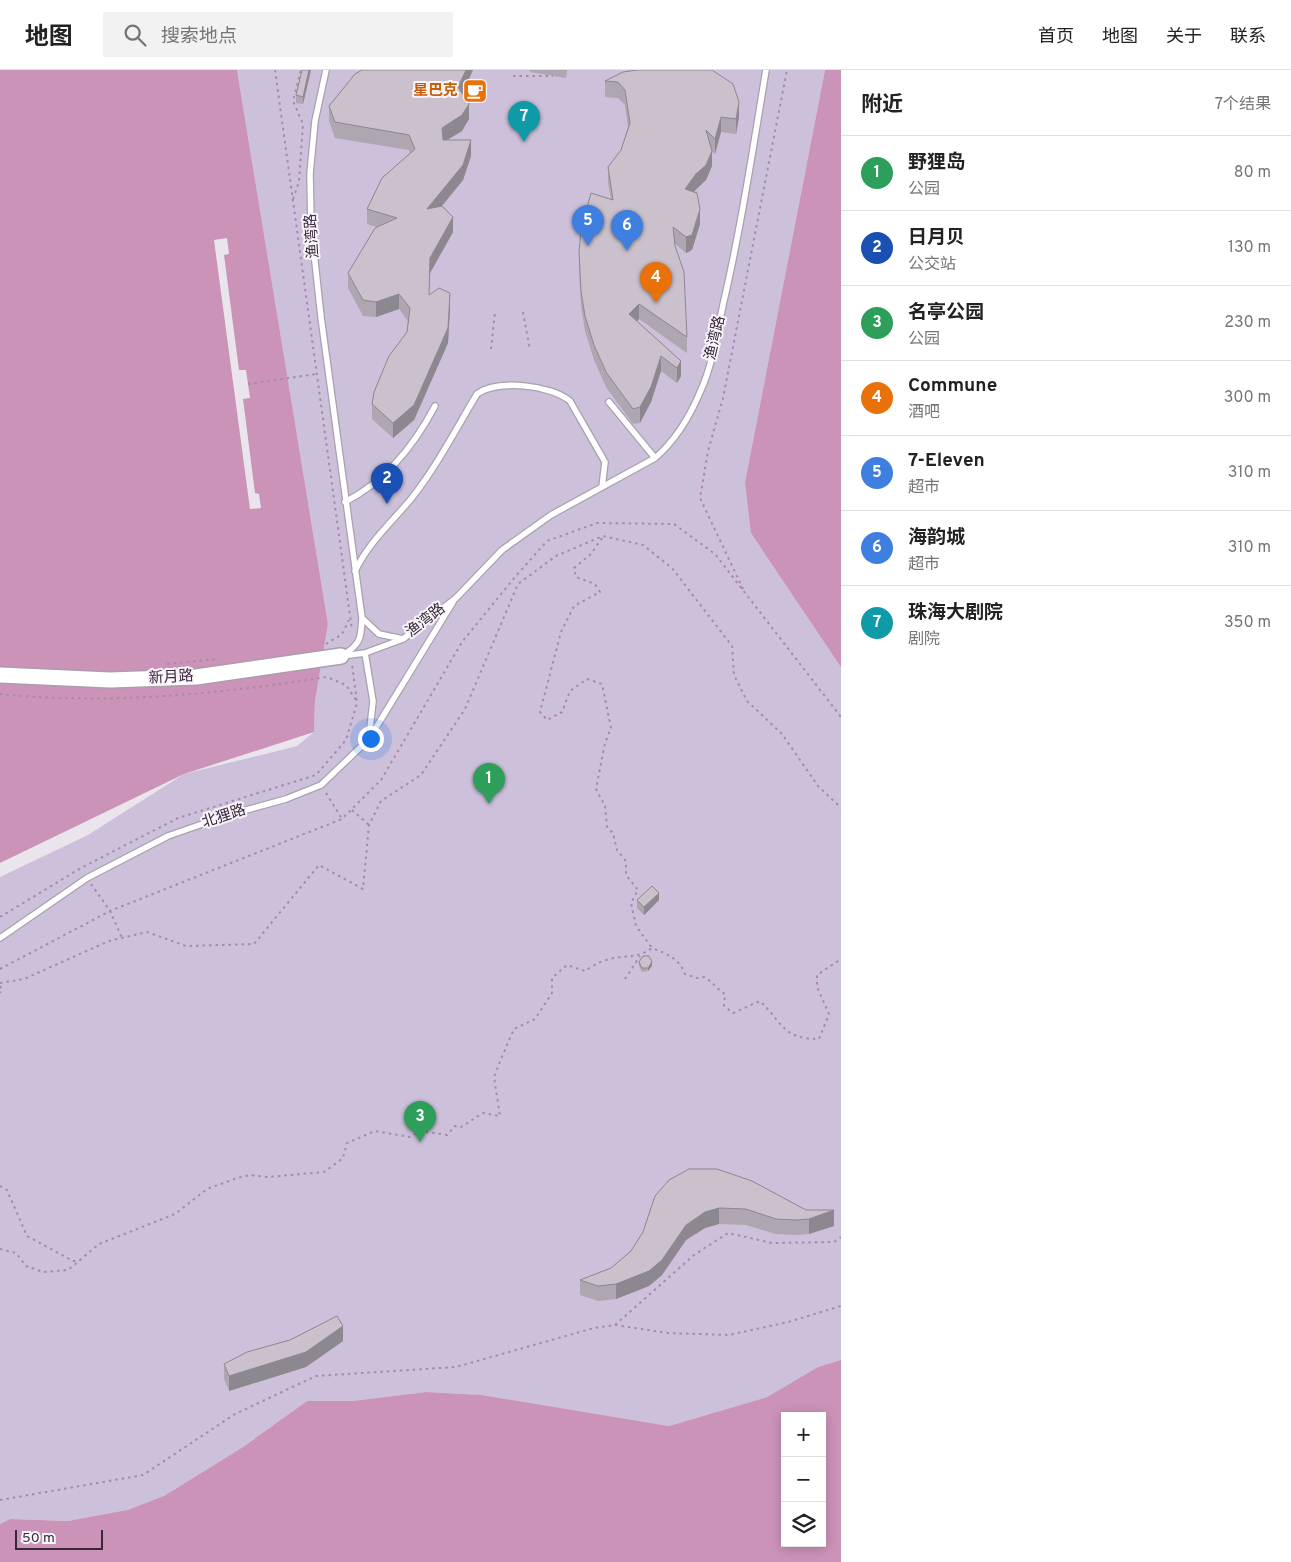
<!DOCTYPE html>
<html lang="zh">
<head>
<meta charset="utf-8">
<style>
	:root { --surface:#fff; --page:#f2f2f2; --text:#222; --muted:#767676; --line:#e0e0e0; --accent:#43795b }
	body { margin:0; font-family:Overpass,"Noto Sans SC",sans-serif; background:var(--page); color:var(--text) }
	.controls { position:absolute; right:15px; bottom:15px; display:grid; overflow:hidden; border-radius:0px; box-shadow:0 2px 12px #0003 }
	.controls button { width:45px; height:45px; display:grid; place-items:center; padding:0; border:0; border-bottom:1px solid var(--line); background:var(--surface); color:var(--text); font:25px sans-serif }
	.scale { position:absolute; left:15px; bottom:12px; width:88px; box-sizing:border-box; padding-left:5px; border:2px solid #3a263c; border-top:0; font-size:14px; line-height:18px; white-space:nowrap; color:#3a263c; -webkit-text-stroke:4px #f8f5f9; paint-order:stroke }
	.you { position:absolute; left:370px; top:668px; width:18px; height:18px; margin:-12px; border:4px solid #fff; border-radius:50%; background:#1a73e8; box-shadow:0 0 0 8px #1a73e833 }
	.badge { display:grid; place-items:center; width:32px; height:32px; border-radius:50%; background:var(--accent); color:#fff; font-size:16px; font-weight:700 }
	.pin { position:absolute; translate:-50% -41px; filter:drop-shadow(0 1px 2px #0008) }
	.pin::after { content:''; position:absolute; top:26px; width:18px; height:15px; background:inherit; clip-path:polygon(0 0,100% 0,50% 100%) }
	.list { margin:0; padding:0; list-style:none }
	h2 { display:flex; justify-content:space-between; align-items:center; height:65px; margin:0; padding:0 20px; font-size:21px }
	h2 small { font-size:16px; font-weight:400; color:var(--muted) }
	.list li { display:grid; grid-template-columns:32px 1fr auto; gap:15px; align-items:center; box-sizing:border-box; height:75px; padding:0 20px; border-top:1px solid var(--line) }
	.list b { display:block; font-size:19px; white-space:nowrap }
	.list p { margin:0; font-size:16px; white-space:nowrap; color:var(--muted) }
	.list em { font-size:16px; font-style:normal; color:var(--muted) }
	.icon { flex:none; width:28px; height:28px; fill:none; stroke:currentColor; stroke-width:2; stroke-linecap:round; stroke-linejoin:round }
	.map { position:relative; flex:none; width:841px; height:1492px; overflow:hidden }
	header { display:flex; align-items:center; gap:30px; box-sizing:border-box; height:70px; padding:0 25px; background:var(--surface); border-bottom:1px solid var(--line) }
	header strong { font-size:24px }
	nav { display:flex; gap:28px; margin-inline-start:auto; font-size:18px }
	.search { width:350px; height:45px; background:var(--page); display:flex; align-items:center; gap:12px; box-sizing:border-box; padding:0 18px; border-radius:0px; color:var(--muted); font-size:19px }
	main { display:flex }
	aside { flex:1; background:var(--surface) }
	.map>svg:first-child { display:block }
	.green { fill:#ccc0db }
	.water { fill:#cb93b8; fill-rule:evenodd }
	.pier { fill:#eae5ec }
	.lines { fill:none; stroke-linecap:round; stroke-linejoin:round }
	.lane-casing { stroke:#aba0ad; stroke-width:8 }
	.secondary-casing { stroke:#ac9cae; stroke-width:18 }
	.path { stroke:#a889ac; stroke-width:2; stroke-dasharray:2.5 4; stroke-linecap:butt }
	.lane { stroke:#fff; stroke-width:5.5 }
	.secondary { stroke:#fff; stroke-width:15 }
	.wall { fill:#aea6b0 }
	.shaded-wall { fill:#8d8790 }
	.building { fill:#cac1cd; stroke:#8d8790 }
	.labels { text-anchor:middle; dominant-baseline:central; stroke-width:4; stroke-linejoin:round; paint-order:stroke }
	.food-label { font-size:15px; font-weight:bold; fill:#c56008; stroke:#f8f5f9; text-anchor:end }
	.street-label { font-size:15px; fill:#3a263c; stroke:#f8f5f9 }
</style>
</head>
<body>
<header>
<strong>地图</strong>
<div class="search"><svg class="icon" aria-label="search" viewBox="0 0 24 24"><circle cx="10" cy="10" r="6"/><path d="M15 15l6 6"/></svg>搜索地点</div>
<nav><a>首页</a><a>地图</a><a>关于</a><a>联系</a></nav>
</header>
<main>
<div class="map">
<svg width="841" height="1492" viewBox="0 0 841 1492">
	<rect width="100%" height="100%" fill="#eae5ec"/>
	<!-- green -->
	<path class="green" d="M237 0H825L745 412 841 597V1290L818 1297 767 1327 669 1356 482 1325 426 1322 352 1331H307L243 1377 164 1426 128 1441 68 1451 10 1449 0 1454V807L88 765 184 704 297 676 314 662 315 631 328 554Z"/>
	<!-- water -->
	<path class="water" d="M0 0H237L328 554 315 631 314 662 184 704 0 793Z
		M825 0H841V597L751 463 745 412Z
		M841 1290V1492H0V1454L10 1449 68 1451 128 1440 164 1426 243 1377 307 1331H352L426 1322 482 1325 669 1356 767 1327 818 1297ZM785 1346H822V1473H785Z"/>
	<!-- pier -->
	<path class="pier" d="M227 168 229 184 224 185 239 300H246L250 328 243 329 255 423 259 424 261 438 250 439 214 170Z"/>
	<g class="lines">
		<defs>
			<path id="lane" d="M326 0 315 51 310 104 311 155 321 247 362 548C361 568 361 574 343 585
				M609 332 655 388
				M345 432C386 411 414 376 435 336
				M355 501C369 472 391 453 411 429 437 396 456 359 477 324 497 309 551 315 570 331L605 392 602 417
				M362 548 379 564 403 569
				M365 583 373 631 369 667
				M342 586 365 583 403 569 456 528 502 480 551 445 655 388C675 371 691 344 701 320 713 293 717 263 723 235 741 158 753 78 766 0
				M0 868 87 808 168 766 228 745 286 729 321 715 369 669 453 532"/>
			<path id="secondary" d="M0 605 110 610 196 607 341 586"/>
		</defs>
		<!-- lane casing -->
		<use href="#lane" class="lane-casing"/>
		<!-- secondary casing -->
		<use href="#secondary" class="secondary-casing"/>
		<!-- path -->
		<path class="path" d="M275 0 352 560
			M513 6H553
			M293 129 299 112 303 54 293 31 301 0
			M523 242 530 280
			M491 279 495 242
			M248 314 316 304
			M602 468 591 484 574 498 576 507 595 514 600 522 574 536 561 562 540 642 547 650 562 642 570 621 587 609 602 614 611 658 605 673 596 719 605 736 607 757 613 763 617 780 626 791V805L638 820 631 833 636 856 652 878
			M743 519 700 428 708 381 723 328 787 0
			M326 574 342 564 349 550
			M167 594 217 589
			M0 624C110 635 218 624 327 607L346 615 356 630
			M326 723 342 749
			M352 740 369 755
			M91 814 110 841 122 868
			M0 847 81 798 178 748 316 705 346 670 357 633 352 594
			M0 899 110 841 342 749 381 710 462 572 515 507 547 471 597 453 674 454 715 484 841 647
			M625 909 640 886
			M0 913 24 909 109 871 147 862 186 876 254 874 319 795 363 819 369 755 381 731 421 705 465 639 518 514 556 486 603 466 643 475 672 498 732 576 734 605 747 631 782 664 818 716 841 738
			M0 916 2 920 0 923
			M0 1116 7 1120 27 1166 73 1191 80 1190 99 1174 175 1144 207 1119 237 1108 250 1105 268 1107 324 1102 343 1088 347 1073 375 1061 410 1067 420 1061 447 1065 455 1056 461 1057 483 1043 500 1046 494 1007 501 989 514 959 535 949 552 923V908L567 895 585 901C591 897 599 892 606 890 625 884 635 890 652 878 667 884 679 888 685 904L697 908 704 907C713 912 717 919 725 924L724 936 733 943 760 931C783 953 782 969 819 969L829 944 817 917V905L841 889
			M0 1179 16 1183 26 1196 43 1202 68 1200 79 1191
			M615 1255 694 1185 728 1163 772 1173 834 1172 841 1167
			M0 1430 143 1405 235 1344 316 1306 456 1297 594 1258 615 1255 668 1263 729 1265 788 1252 841 1236"/>
		<!-- lane -->
		<use href="#lane" class="lane"/>
		<!-- secondary -->
		<use href="#secondary" class="secondary"/>
	</g>
	<!-- wall -->
	<path class="wall" d="M302 0H311L303 34 296 33V25Z
		M473 0 462 23 469 49 462 61 447 70 471 86 463 110 442 136 453 162 430 203 429 225 450 239 448 273 414 350 393 368 372 349V334L407 262 408 251 399 239 376 247 363 246 348 218V203L377 157 367 154V139L410 83 409 80 335 68 329 51V36Z
		M530 0H567L566 8 530 2Z
		M623 2 739 47 736 64 721 62 715 84 712 82V96L706 110 694 122 700 154 692 180 686 183 674 173 687 267V283L639 249 637 252 681 291V306L677 313 661 301 651 332 640 353 633 354 606 317 594 290 585 261 581 236 579 198V182L611 130 608 112V97L621 80 628 57 625 35 618 28 605 27V11Z
		M637 830H659L644 845 637 838Z
		M639 892 652 896 648 901 642 902 639 896Z
		M669 1110 834 1156 809 1164 797 1165 776 1164 746 1155 719 1154 705 1158 686 1170 662 1205 649 1216 616 1229 598 1231 580 1225V1210L611 1198 631 1181 643 1162Z
		M343 1271 306 1297 229 1321 224 1309V1294Z"/>
	<!-- shaded-wall -->
	<path class="shaded-wall" d="M309 0H311L303 34V27Z
		M466 0H473L458 33V17Z
		M739 32V47L736 64V49Z
		M469 34V49L462 61 442 73V58Z
		M721 47V62L715 84V69Z
		M471 70V86L463 110 427 154V139Z
		M712 81V96L706 110 696 119 685 134V119Z
		M700 139V154L692 180 686 183V167Z
		M453 147V162L430 203 429 240 430 188Z
		M450 223V239L448 273 414 350 393 368V353Z
		M399 224V239L376 247V232Z
		M639 234V249L629 259V244Z
		M661 286V301L651 332 640 353V337Z
		M681 291V306L677 313V298Z
		M659 823V830L644 845V837Z
		M652 892V896L648 901V898Z
		M719 1138V1154L705 1158 686 1170 662 1205 649 1216 616 1229V1214L686 1155 705 1142Z
		M834 1140V1156L809 1164V1149Z
		M343 1256V1271L306 1297 229 1321V1306Z"/>
	<!-- building -->
	<path class="building" d="M302 0H309L303 27 296 25Z
		M362 0H466L458 17 469 34 462 45 442 58 443 70H471L463 95 427 139 442 136 453 147 430 188 429 225 439 218 450 223 448 258 414 335 393 353 372 334 374 322 389 286 407 262 410 238 399 224 376 232 363 230 348 203 375 158 397 148 367 139 382 108 415 79 409 65 335 52 329 36 355 4Z
		M637 0H712L733 14 739 32 736 49 721 47 715 69 706 60 712 81 706 95 696 104 685 119 697 123 700 139 692 165 686 167 673 157 675 176 684 202 687 267 639 234 629 244 681 291 677 298 661 286 651 317 640 337 633 339 606 302 594 275 585 246 581 221 579 182 581 160 591 123 613 130 608 97 621 80 630 53 625 20 618 12 605 11 623 2Z
		M652 816 659 823 644 837 637 830Z
		M643 886H649L652 892 648 898H642L639 892Z
		M689 1099H717L752 1111 806 1140H834L809 1149 797 1150 776 1149 746 1139 719 1138 705 1142 686 1155 662 1190 649 1201 616 1214 598 1216 580 1210 611 1198 631 1181 643 1162 655 1126 669 1110Z
		M337 1246 343 1256 306 1282 229 1306 224 1294 247 1282 290 1270Z"/>
	<!-- icons -->
	<defs>
		<symbol id="cafe-square" viewBox="-11 -11 22 22"><rect x="-9" y="-9" width="18" height="18" rx="4" fill="#e8710a" stroke="#f8f5f9"/><path d="M-5.5-4.5H6V0H3Q3 3.5 0 3.5H-2.5Q-5.5 3.5-5.5 0ZM3-3.2v2h1.7v-2ZM-6 4.5H4V6H-6Z" fill="#fff"/></symbol>
	</defs>
	<g fill-rule="evenodd">
		<use href="#cafe-square" x="461" y="7" width="28" height="28"/>
	</g>
	<g class="labels">
		<!-- food labels -->
		<g class="food-label">
			<text x="458" y="21">星巴克</text>
		</g>
		<!-- street labels -->
		<g class="street-label">
			<text transform="translate(313 166) rotate(-94)">渔湾路</text>
			<text transform="translate(716 268) rotate(-77)">渔湾路</text>
			<text transform="translate(426 551) rotate(-38)">渔湾路</text>
			<text transform="translate(171 608) rotate(-3)">新月路</text>
			<text transform="translate(224 747) rotate(-18)">北狸路</text>
		</g>
	</g>
</svg>
<div class="controls">
<button>+</button>
<button>−</button>
<button><svg class="icon" aria-label="layers" viewBox="0 0 24 24"><path d="M12 4l9 5-9 5-9-5zM3 14l9 5 9-5"/></svg></button>
</div>
<div class="scale">50 m</div>
<div class="you"></div>
<div class="pin badge" style="left:489px;top:734px;background:#2e9e5b">1</div>
<div class="pin badge" style="left:387px;top:434px;background:#1a4fb4">2</div>
<div class="pin badge" style="left:420px;top:1072px;background:#2e9e5b">3</div>
<div class="pin badge" style="left:656px;top:233px;background:#e8710a">4</div>
<div class="pin badge" style="left:588px;top:176px;background:#3f7fe0">5</div>
<div class="pin badge" style="left:627px;top:181px;background:#3f7fe0">6</div>
<div class="pin badge" style="left:524px;top:72px;background:#0f9aa8">7</div>
</div>
<aside>
<h2>附近<small>7个结果</small></h2>
<ul class="list">
<li><span class="badge" style="background:#2e9e5b">1</span><div><b>野狸岛</b><p>公园</p></div><em>80 m</em></li>
<li><span class="badge" style="background:#1a4fb4">2</span><div><b>日月贝</b><p>公交站</p></div><em>130 m</em></li>
<li><span class="badge" style="background:#2e9e5b">3</span><div><b>名亭公园</b><p>公园</p></div><em>230 m</em></li>
<li><span class="badge" style="background:#e8710a">4</span><div><b>Commune</b><p>酒吧</p></div><em>300 m</em></li>
<li><span class="badge" style="background:#3f7fe0">5</span><div><b>7-Eleven</b><p>超市</p></div><em>310 m</em></li>
<li><span class="badge" style="background:#3f7fe0">6</span><div><b>海韵城</b><p>超市</p></div><em>310 m</em></li>
<li><span class="badge" style="background:#0f9aa8">7</span><div><b>珠海大剧院</b><p>剧院</p></div><em>350 m</em></li>
</ul>
</aside>
</main>
</body>
</html>
